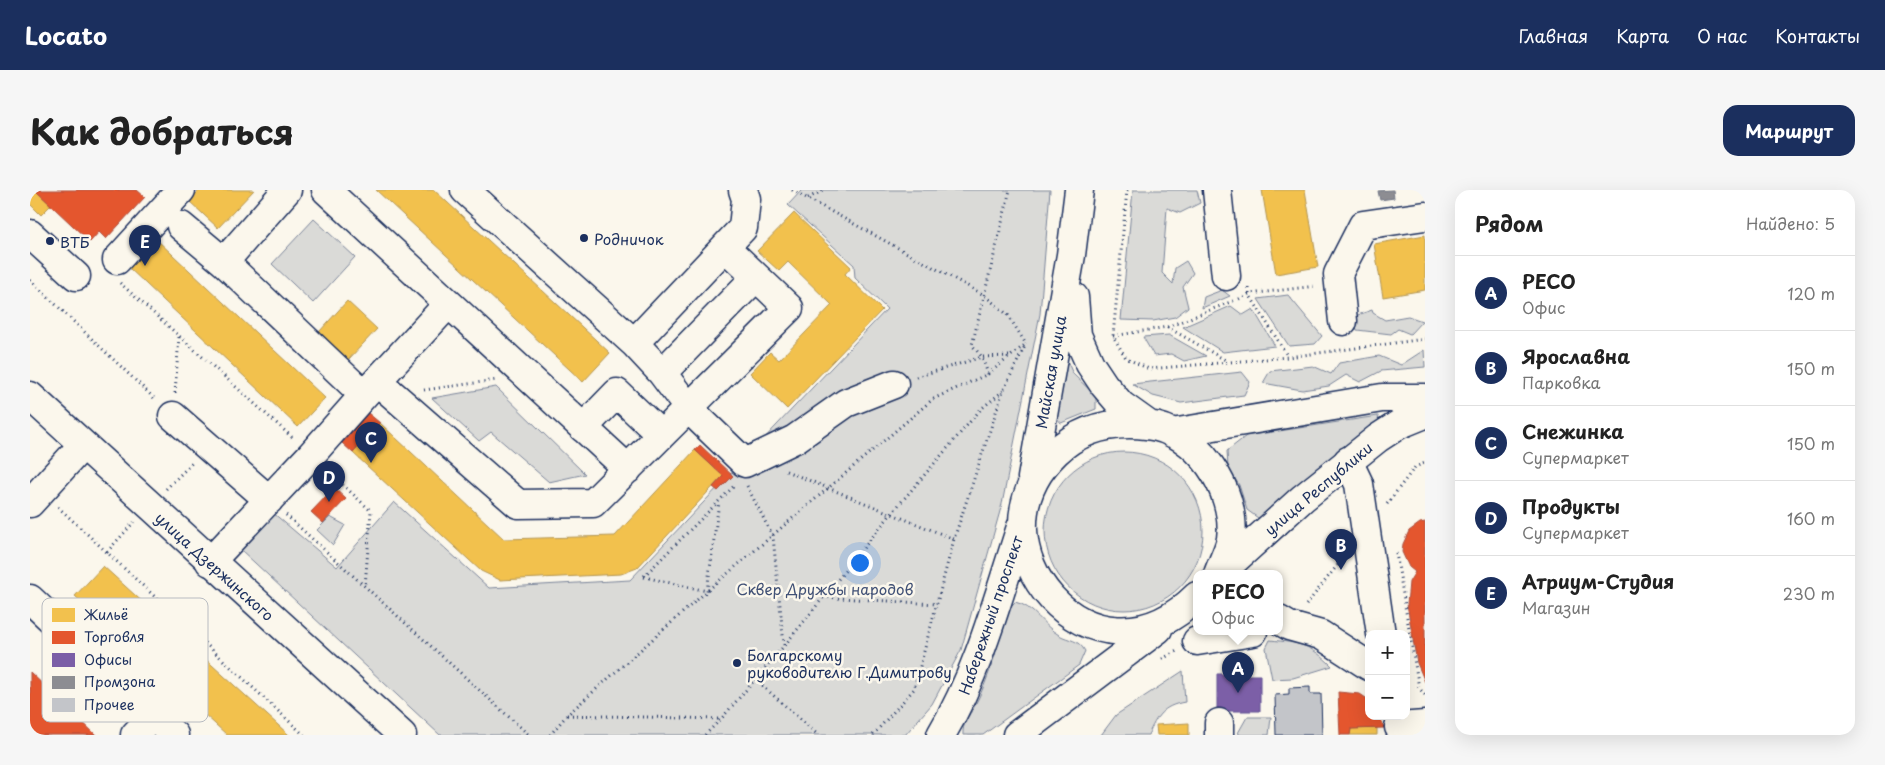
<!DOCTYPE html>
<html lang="ru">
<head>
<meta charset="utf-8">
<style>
	:root { --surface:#fff; --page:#f6f6f6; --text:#222; --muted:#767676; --line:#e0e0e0; --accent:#1b2f5e }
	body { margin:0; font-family:"Playpen Sans",sans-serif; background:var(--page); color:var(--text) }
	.controls { position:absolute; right:15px; bottom:15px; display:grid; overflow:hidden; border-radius:10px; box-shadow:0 5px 20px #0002 }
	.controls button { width:45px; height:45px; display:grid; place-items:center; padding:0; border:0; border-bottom:1px solid var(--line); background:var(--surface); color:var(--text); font:25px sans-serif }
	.you { position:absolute; left:829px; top:372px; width:18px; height:18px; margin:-12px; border:4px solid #fff; border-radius:50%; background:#1a73e8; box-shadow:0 0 0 8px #1a73e833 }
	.badge { display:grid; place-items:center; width:32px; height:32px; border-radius:50%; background:var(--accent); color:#fff; font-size:16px; font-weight:700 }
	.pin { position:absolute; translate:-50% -41px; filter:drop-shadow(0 1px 2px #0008) }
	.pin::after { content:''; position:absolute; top:26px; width:18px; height:15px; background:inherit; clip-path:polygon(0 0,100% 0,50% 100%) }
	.popup { position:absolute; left:1163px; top:380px; width:90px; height:65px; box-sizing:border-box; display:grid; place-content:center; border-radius:10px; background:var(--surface); filter:drop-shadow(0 1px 4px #0005); font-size:16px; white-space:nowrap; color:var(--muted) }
	.popup b { font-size:19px; color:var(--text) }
	.popup::after { content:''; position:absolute; left:50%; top:100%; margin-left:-10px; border:10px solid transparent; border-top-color:var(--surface) }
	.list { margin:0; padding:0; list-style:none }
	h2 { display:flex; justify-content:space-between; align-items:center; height:65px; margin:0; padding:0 20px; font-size:21px }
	h2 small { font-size:16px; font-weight:400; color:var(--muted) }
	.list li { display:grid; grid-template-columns:32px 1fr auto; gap:15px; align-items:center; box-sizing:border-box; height:75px; padding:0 20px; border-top:1px solid var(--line) }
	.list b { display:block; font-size:19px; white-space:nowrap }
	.list p { margin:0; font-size:16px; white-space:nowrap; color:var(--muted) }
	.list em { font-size:16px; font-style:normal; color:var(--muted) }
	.map { position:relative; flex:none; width:1395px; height:545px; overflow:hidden; border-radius:15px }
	header { display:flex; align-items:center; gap:30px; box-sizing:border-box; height:70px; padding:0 25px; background:var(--accent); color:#fff }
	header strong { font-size:24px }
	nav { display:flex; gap:28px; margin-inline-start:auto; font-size:18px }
	.intro { display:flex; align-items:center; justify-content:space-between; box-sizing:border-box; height:120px; padding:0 30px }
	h1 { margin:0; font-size:35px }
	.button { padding:12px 22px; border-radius:15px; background:var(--accent); color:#fff; font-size:18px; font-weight:700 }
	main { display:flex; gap:30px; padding:0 30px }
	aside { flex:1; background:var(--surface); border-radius:15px; box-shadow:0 5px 20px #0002 }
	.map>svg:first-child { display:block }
	.green { fill:#dadad7; stroke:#7a849a }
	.homes { fill:#f2c14e; stroke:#b29553 }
	.shops { fill:#e4572e; stroke:#a84b3c }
	.offices { fill:#7b5ea7; stroke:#5e5091 }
	.industry { fill:#8d8d92; stroke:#6b7182 }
	.building { fill:#c3c5c9; stroke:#1b2f5e }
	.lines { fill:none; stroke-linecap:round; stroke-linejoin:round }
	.minor-casing { stroke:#1b2f5e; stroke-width:31 }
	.major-casing { stroke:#1b2f5e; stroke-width:31 }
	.path { stroke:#1b2f5e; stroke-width:3; stroke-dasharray:1 4; stroke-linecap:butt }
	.minor { stroke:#fbf7ec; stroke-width:28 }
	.major { stroke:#fbf7ec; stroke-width:28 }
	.poi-dot { fill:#1b2f5e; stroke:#fbf7ec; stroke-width:2 }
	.labels { text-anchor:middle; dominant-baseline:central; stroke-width:5; stroke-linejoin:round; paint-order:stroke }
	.poi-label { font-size:15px; fill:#1b2f5e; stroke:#fbf7ec; text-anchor:start }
	.street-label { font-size:15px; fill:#1b2f5e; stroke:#fbf7ec }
	.park-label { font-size:15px; fill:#415176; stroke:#fbf7ec }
	.key { fill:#fbf7ec; stroke:#b8bbc1; stroke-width:1 }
	.key-label { font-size:14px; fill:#1b2f5e }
</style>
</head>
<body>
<header>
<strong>Locato</strong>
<nav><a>Главная</a><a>Карта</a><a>О нас</a><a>Контакты</a></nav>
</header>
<div class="intro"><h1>Как добраться</h1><a class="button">Маршрут</a></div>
<main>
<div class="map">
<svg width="1395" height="545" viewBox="0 0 1395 545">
	<rect width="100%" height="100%" fill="#fbf7ec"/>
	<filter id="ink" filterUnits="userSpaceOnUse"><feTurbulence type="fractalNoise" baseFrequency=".02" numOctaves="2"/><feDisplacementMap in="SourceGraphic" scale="10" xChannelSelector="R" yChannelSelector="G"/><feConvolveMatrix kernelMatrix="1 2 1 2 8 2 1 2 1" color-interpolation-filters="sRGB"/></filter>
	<g filter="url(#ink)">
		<!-- green -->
		<path class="green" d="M772 0H1020L1010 124 972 314 931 460 902 514 875 545H410L211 360 242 322 307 377 364 312 459 398 600 390 857 119 825 88 824 75 758 15Z
			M1103 0H1167L1170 13 1150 23 1137 18 1132 83 1143 94 1145 78 1156 71 1163 83 1153 97 1158 117 1145 127 1123 131 1091 130Z
			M284 29 325 67 283 113 242 74Z
			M1192 100 1200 106 1172 118 1174 107Z
			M1258 105 1292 146 1285 154 1259 156 1228 109Z
			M1201 116 1213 125 1223 119 1245 156 1193 162 1153 137Z
			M1342 120 1343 123 1355 130 1378 126 1392 131 1380 144 1368 139 1361 144 1327 140 1322 127Z
			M1139 145 1176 166 1154 171 1141 164 1124 166 1113 147Z
			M1031 157 1043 184 1066 206V219L1031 233 1023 223Z
			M1394 160 1395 177 1351 181 1330 192 1316 185 1299 196 1272 200 1233 193 1240 181 1283 176 1301 184 1309 173 1349 166 1371 175Z
			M1212 182 1220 192 1214 205 1151 213 1123 206 1102 194Z
			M466 197 555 284 519 292 461 242 449 251 402 208Z
			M1348 226 1349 232 1238 324 1228 328 1217 320 1209 295 1198 278 1197 261 1216 246Z
			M1015 341a79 79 0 1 1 158 0a79 79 0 1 1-158 0Z
			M300 327 315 335 303 355 287 340Z
			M985 412C1004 416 1013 436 1029 445 1040 451 1048 449 1055 461L1049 475 953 545H933C932 534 939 526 944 517 961 486 968 452 978 419Z
			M1240 450C1270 453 1280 454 1302 476L1263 488 1242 489 1236 458Z
			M1153 481 1155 512C1132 516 1127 526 1118 545H1071L1086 525Z
			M1217 527H1241L1239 545H1211L1208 543Z"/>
		<!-- homes -->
		<path class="homes" d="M0 0H5L21 15 11 25 0 14Z
			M170 0H224L188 38 159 11Z
			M346 0H404L580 163 553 192Z
			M1232 0H1275L1288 77 1246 84Z
			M764 23 821 77 815 84 852 120 757 219 720 183 740 162 749 170 802 115 758 72 749 81 727 61Z
			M1395 45V100L1353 107 1344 54Z
			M126 49 295 208 268 237 99 78Z
			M317 111 347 139 318 170 289 142Z
			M350 233 474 349 585 346 665 260 693 286 607 378 591 384 470 390 451 381 323 263Z
			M73 376 259 545H197L45 406Z
			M1159 533V545H1127L1126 535Z
			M1347 538V545H1320L1321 539Z"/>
		<!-- shops -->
		<path class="shops" d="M5 0H107L115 7 76 49 69 42 60 52Z
			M338 223 350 233 323 263 312 253Z
			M670 255 703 286 688 301 683 297 693 286 665 260Z
			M304 298 316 309 293 333 281 322Z
			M1395 332V492L1387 473 1377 414 1379 392 1385 382 1379 377 1372 362 1373 354 1379 341 1390 333Z
			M0 482 66 545H0Z
			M1308 502 1330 504 1339 510V526H1350L1354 538 1321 539 1320 545H1310Z"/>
		<!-- offices -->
		<path class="offices" d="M1194 476H1210V485H1230V521H1187V484H1195Z"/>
		<!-- industry -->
		<path class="industry" d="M1363 0 1364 8 1350 10 1348 1Z"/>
		<!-- building -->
		<path class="building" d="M1280 497V504H1291L1292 545H1246L1245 505 1259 504V498Z"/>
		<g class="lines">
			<defs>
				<path id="minor" d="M296 0 598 279
					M435 0 604 153 632 183 659 219 715 273 765 249 816 213 864 194
					M1187 0 1196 86
					M151 36 194 72 334 205
					M0 44 46 86
					M87 70 151 0
					M194 72 257 0
					M1313 131 1308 84 1333 35 1395 26
					M604 153 713 38 716 9 713 0
					M632 183 726 87
					M347 191 488 314 563 313 759 118 695 57
					M143 226 239 310
					M553 238 587 203 631 245
					M1318 271 1329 294 1351 444
					M0 313 52 256
					M180 372 281 265 334 205 418 114
					M0 409 144 545
					M1249 430 1259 436 1291 445 1339 476
					M1167 451 1223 442
					M1189 533V545
					M1369 537 1395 535
					M105 545 123 526"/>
				<path id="major" d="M1044 107 1047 145 1060 174 1074 195 1091 215 1119 235
					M0 206 372 545
					M1142 243 1352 208H1395
					M1002 288 1041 65 1049 0
					M1190 383 1273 308 1348 248 1368 235 1395 224
					M1167 406C1063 510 930 355 1026 262 1051 238 1083 231 1117 235 1167 240 1207 300 1201 349 1199 360 1192 373 1188 384
					M911 545C949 481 968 407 991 337
					M987 545 1128 439"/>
			</defs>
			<!-- minor casing -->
			<use href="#minor" class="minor-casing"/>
			<!-- major casing -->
			<use href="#major" class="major-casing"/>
			<!-- path -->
			<path class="path" d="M762 0 954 105 978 125 996 154
				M1097 0 1083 146 1096 168 1119 179 1258 167 1395 149
				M778 8 795 0
				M0 90 126 210
				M90 93 264 249
				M1219 98V104L1258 167
				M1209 109 1219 104 1286 96
				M1137 137 1197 171
				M1083 146 1137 137 1203 111
				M958 184 952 167 942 155 980 0
				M886 187 952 167 979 166
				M394 200 467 190
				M145 203 149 147
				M298 281 341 321 335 396
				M756 281 924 349
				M717 296 743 347 754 455
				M136 299 162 273
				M1357 314 1385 277 1395 273
				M28 317 274 545
				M256 325 499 545
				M77 362 104 332
				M1366 363 1389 498 1395 505
				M614 386 705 295
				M614 387 677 401 689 312
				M793 407 906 414
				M1276 415 1314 367
				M1132 469 1147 461
				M725 489 788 545
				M537 525 691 529
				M520 545 537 525 677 401 903 209 958 184 996 154
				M675 545 691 529 754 456 861 324 951 219 973 201
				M843 545 884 499 924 349 973 201 996 154"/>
			<!-- minor -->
			<use href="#minor" class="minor"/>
			<!-- major -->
			<use href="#major" class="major"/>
		</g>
	</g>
	<!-- markers -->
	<g class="poi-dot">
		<circle cx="554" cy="48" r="5"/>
		<circle cx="20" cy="51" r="5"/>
		<circle cx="707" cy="473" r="5"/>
	</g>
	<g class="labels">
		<!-- poi labels -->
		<g class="poi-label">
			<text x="564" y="48">Родничок</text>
			<text x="30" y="51">ВТБ</text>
			<text x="717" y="464">Болгарскому<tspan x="717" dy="17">руководителю Г.Димитрову</tspan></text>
		</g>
		<!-- street labels -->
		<g class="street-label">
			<text transform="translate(1020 182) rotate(-80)">Майская улица</text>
			<text transform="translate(1288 298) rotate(-40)">улица Республики</text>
			<text transform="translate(185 376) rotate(42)">улица Дзержинского</text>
			<text transform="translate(960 425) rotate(-71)">Набережный проспект</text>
		</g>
		<!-- park labels -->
		<g class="park-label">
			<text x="795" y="398">Сквер Дружбы народов</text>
		</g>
	</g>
	<!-- legend -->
	<rect x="12" y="408" width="166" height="124" rx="8" class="key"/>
	<rect x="22" y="418" width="23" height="14" fill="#f2c14e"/>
	<rect x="22" y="441" width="23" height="13" fill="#e4572e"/>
	<rect x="22" y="463" width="23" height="14" fill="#7b5ea7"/>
	<rect x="22" y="486" width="23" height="13" fill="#8d8d92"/>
	<rect x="22" y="508" width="23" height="14" fill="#c3c5c9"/>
	<g class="key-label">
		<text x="54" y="430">Жильё</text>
		<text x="54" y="452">Торговля</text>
		<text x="54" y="475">Офисы</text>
		<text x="54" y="497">Промзона</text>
		<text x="54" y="520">Прочее</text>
	</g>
</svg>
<div class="controls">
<button>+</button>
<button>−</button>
</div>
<div class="you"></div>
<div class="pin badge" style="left:1208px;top:503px">A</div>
<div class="popup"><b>РЕСО</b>Офис</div>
<div class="pin badge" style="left:1311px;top:380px">B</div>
<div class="pin badge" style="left:341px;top:273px">C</div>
<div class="pin badge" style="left:299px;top:312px">D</div>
<div class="pin badge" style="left:115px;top:76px">E</div>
</div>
<aside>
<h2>Рядом<small>Найдено: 5</small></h2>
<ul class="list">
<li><span class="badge">A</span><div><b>РЕСО</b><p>Офис</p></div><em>120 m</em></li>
<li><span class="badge">B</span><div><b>Ярославна</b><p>Парковка</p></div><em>150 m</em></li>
<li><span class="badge">C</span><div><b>Снежинка</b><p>Супермаркет</p></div><em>150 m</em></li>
<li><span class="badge">D</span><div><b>Продукты</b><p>Супермаркет</p></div><em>160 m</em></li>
<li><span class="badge">E</span><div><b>Атриум-Студия</b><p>Магазин</p></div><em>230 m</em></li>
</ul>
</aside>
</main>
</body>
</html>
